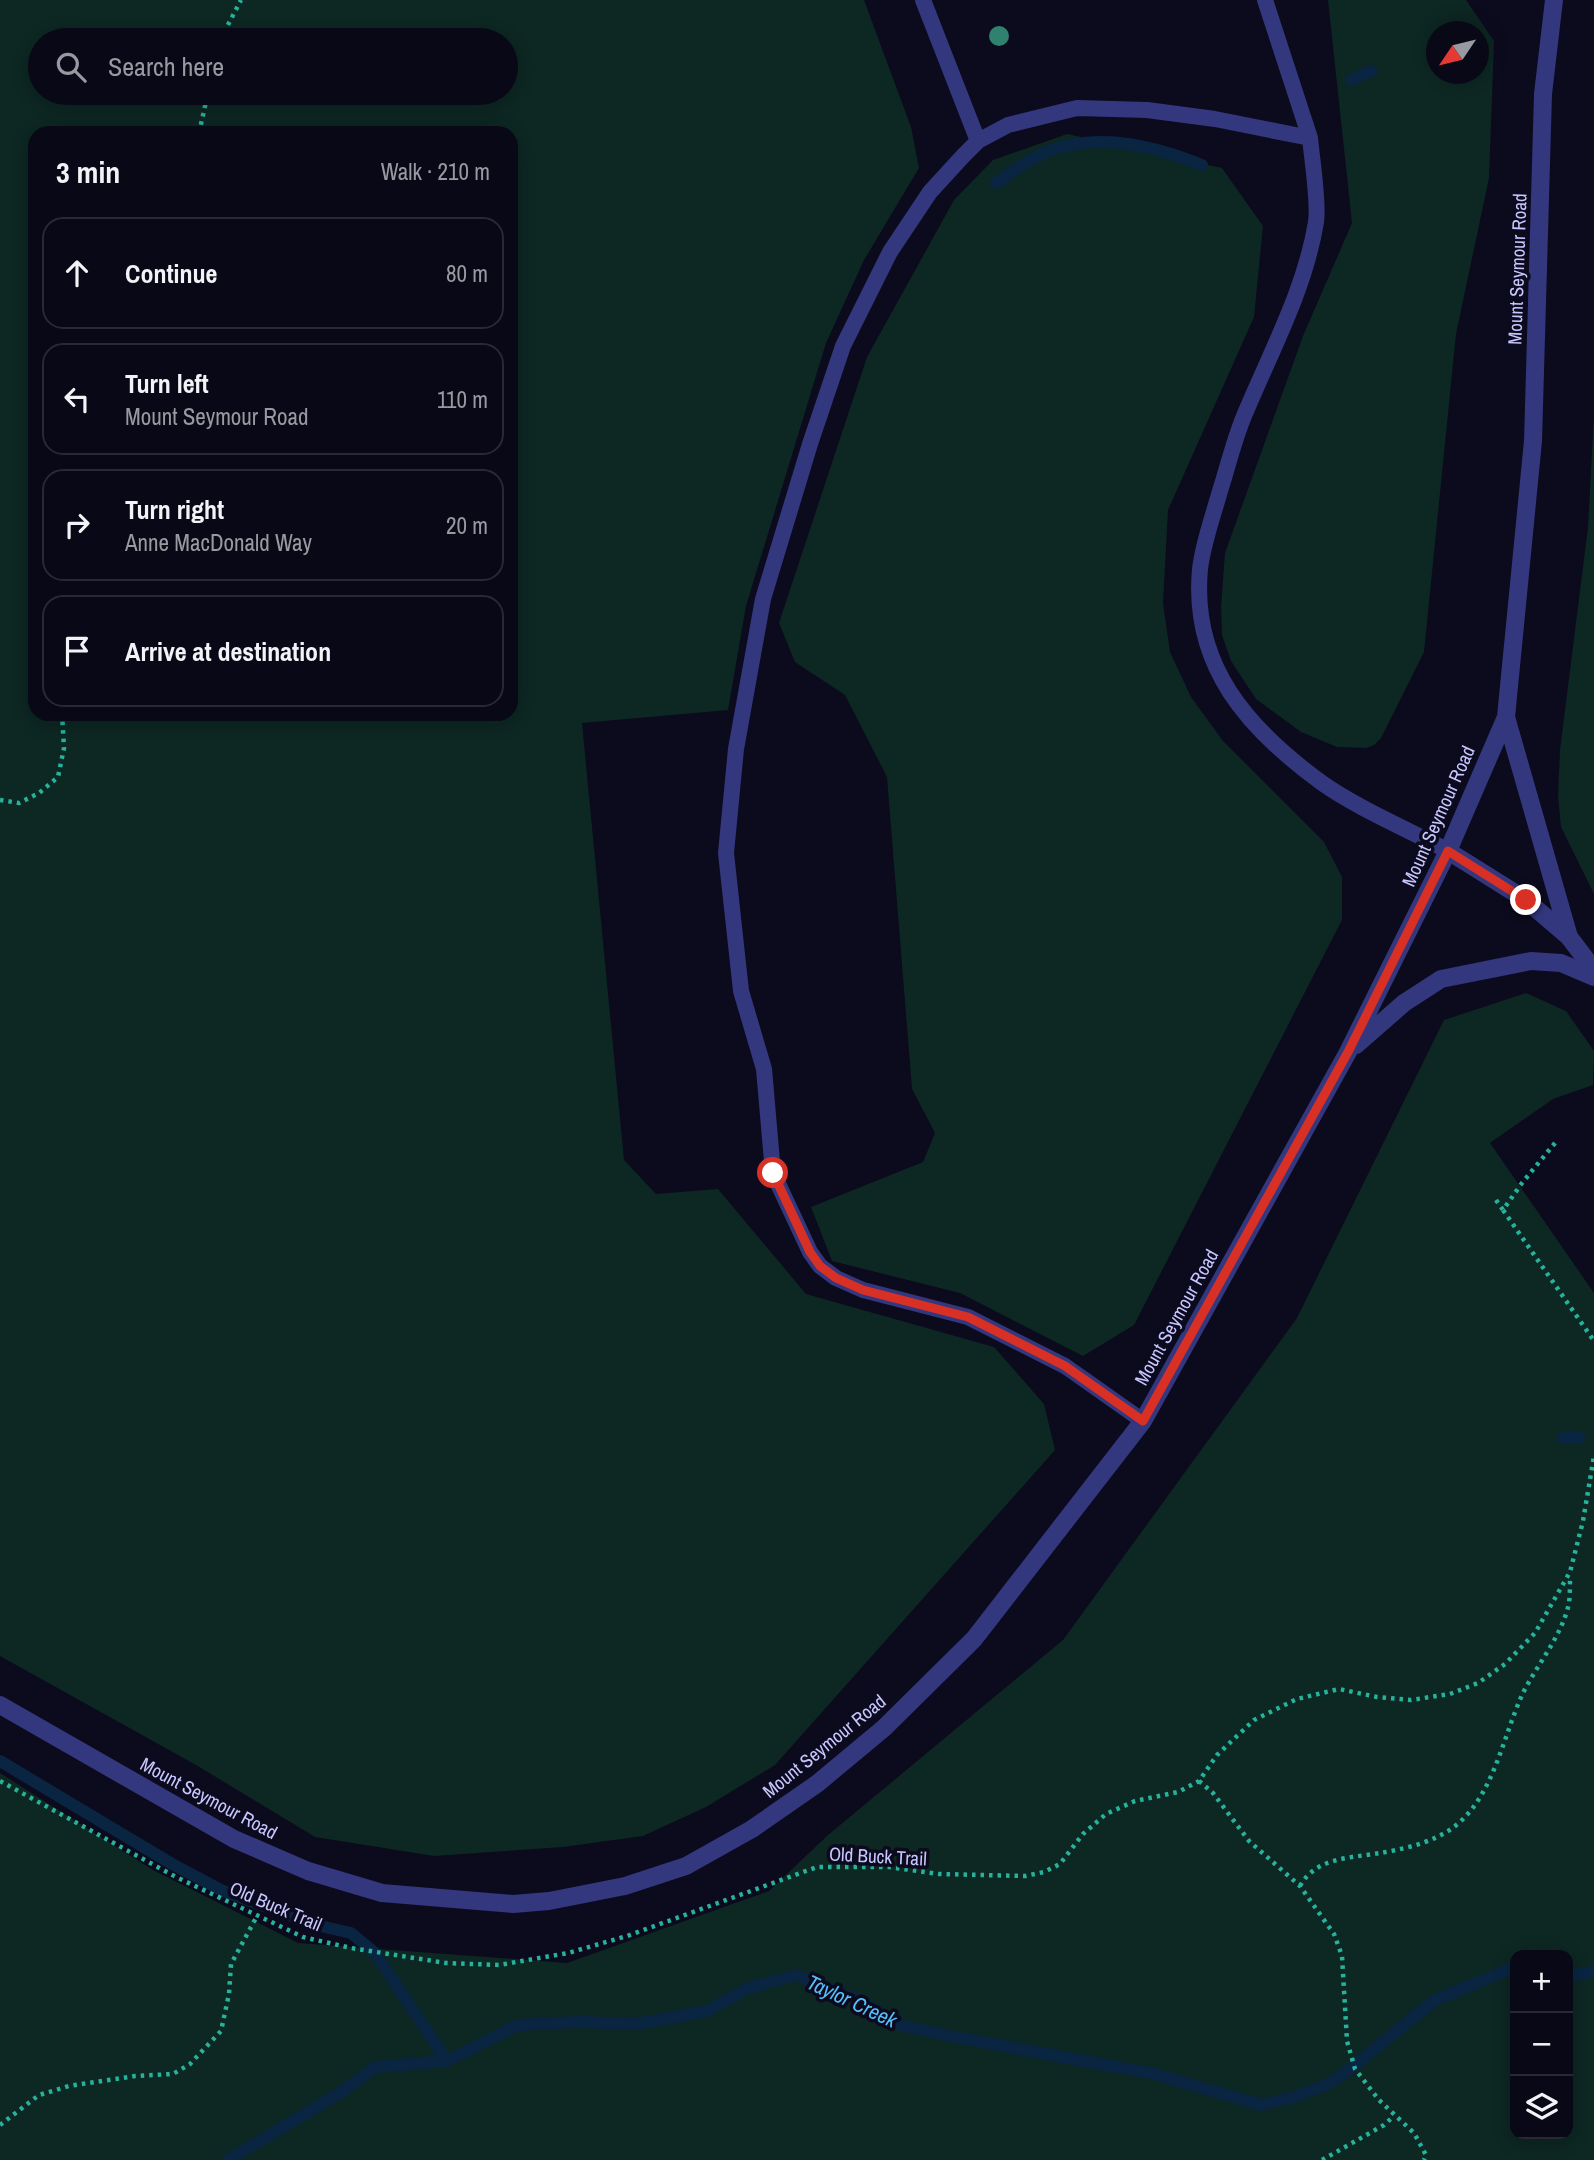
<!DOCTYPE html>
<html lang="en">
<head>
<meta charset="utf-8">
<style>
	:root { --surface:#090816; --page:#12111f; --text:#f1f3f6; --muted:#999aa1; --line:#292935 }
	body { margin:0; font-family:"Archivo Narrow",sans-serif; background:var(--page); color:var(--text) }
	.controls { position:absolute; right:21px; bottom:21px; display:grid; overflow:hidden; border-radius:14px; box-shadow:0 4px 18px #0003 }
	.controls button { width:63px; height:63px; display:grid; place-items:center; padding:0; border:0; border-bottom:2px solid var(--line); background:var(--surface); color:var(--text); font:35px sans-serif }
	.compass { position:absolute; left:1426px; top:21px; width:63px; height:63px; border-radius:50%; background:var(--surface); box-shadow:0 4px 18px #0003; rotate:235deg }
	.stop { position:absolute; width:21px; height:21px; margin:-16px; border:5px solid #d93025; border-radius:50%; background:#fff }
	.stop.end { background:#d93025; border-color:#fff; box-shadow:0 2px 7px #0008 }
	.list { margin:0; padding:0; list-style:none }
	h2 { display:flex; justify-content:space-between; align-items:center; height:91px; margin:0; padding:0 28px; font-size:30px }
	h2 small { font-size:23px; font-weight:400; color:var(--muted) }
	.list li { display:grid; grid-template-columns:46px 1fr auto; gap:21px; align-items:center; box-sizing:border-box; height:112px; margin:0 14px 14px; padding:0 14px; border:2px solid var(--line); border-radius:21px }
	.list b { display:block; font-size:26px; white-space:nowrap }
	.list p { margin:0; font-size:23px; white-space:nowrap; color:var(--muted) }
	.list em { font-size:23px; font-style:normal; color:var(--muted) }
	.icon { flex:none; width:38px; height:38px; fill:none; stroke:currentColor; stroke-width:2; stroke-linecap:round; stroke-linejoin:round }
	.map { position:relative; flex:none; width:1594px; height:2160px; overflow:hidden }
	.search { position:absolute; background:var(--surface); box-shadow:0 4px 18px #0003; left:28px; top:28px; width:490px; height:77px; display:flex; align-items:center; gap:18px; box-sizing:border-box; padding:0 24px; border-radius:38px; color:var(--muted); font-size:26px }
	.panel { position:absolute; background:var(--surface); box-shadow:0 4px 18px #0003; left:28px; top:126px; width:490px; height:595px; border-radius:21px }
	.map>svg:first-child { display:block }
	.green { fill:#0d2723; fill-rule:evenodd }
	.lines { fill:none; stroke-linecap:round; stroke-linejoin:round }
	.stream { stroke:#092542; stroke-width:12 }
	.path { stroke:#27b29c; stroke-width:4.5; stroke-dasharray:3.5 5; stroke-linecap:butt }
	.service { stroke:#33377e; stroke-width:16 }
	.minor { stroke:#33377e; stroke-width:18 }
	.tertiary { stroke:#33377e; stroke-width:18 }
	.tree { fill:#30816d }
	.route { stroke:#d93025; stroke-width:9 }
	.labels { text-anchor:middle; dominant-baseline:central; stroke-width:7; stroke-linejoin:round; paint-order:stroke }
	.street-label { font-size:19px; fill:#c7c6ff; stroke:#0c0a1d }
	.water-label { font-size:21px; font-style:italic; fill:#54c1ff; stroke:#0c0a1d }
</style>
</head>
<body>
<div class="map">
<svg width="1594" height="2160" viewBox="0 0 1594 2160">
	<rect width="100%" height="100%" fill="#0c0a1d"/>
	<!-- green -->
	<path class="green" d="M0 0H864L911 127 919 168 864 260 826 343 746 606 728 710 582 723 624 1160 656 1194 718 1189 806 1294 994 1347 1044 1404 1055 1450 775 1765 706 1807 643 1836 563 1847 434 1856 315 1837 196 1765 0 1656ZM40 40H506V93H40ZM511 133V714H35V133Z
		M1328 0H1466L1494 41 1489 178 1456 334 1424 652 1381 738 1374 745 1366 748 1337 747 1301 732 1256 699 1231 661 1222 635 1221 607 1225 553 1303 336 1352 223ZM1436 32H1478V74H1436Z
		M1067 134 1222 168 1263 226 1254 317 1168 510 1163 603 1170 652 1191 697 1223 741 1324 842 1342 877V920L1134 1325 1083 1356 960 1293 832 1261 811 1207 923 1162 935 1133 912 1089 887 777 845 695 795 662 779 623 867 357 954 200 993 160Z
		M1594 414V894L1561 827 1558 796 1560 750 1588 527Z
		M1526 993 1566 1011 1594 1051 1593 1085 1553 1099 1490 1143 1594 1293V2160H0V1773L153 1870 298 1943 567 1963 769 1891 828 1835 1063 1640 1297 1318 1444 1020ZM1568 1955V2134H1515V1955Z"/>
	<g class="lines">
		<!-- stream -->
		<path class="stream" d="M1351 80 1371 71
			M996 183C1016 170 1035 154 1058 148 1107 134 1156 147 1202 165
			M1563 1438H1579
			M0 1761 172 1864 223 1891 316 1925 351 1933 375 1953 447 2061
			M1568 1974 1575 1975 1594 1971
			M228 2160 343 2091 375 2067 447 2061 518 2025 578 2022 637 2024 707 2011 748 1988 796 1975 861 2001 900 2025 955 2037 1155 2074 1261 2105 1291 2098 1326 2085 1345 2073 1435 2000 1515 1967"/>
		<!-- path -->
		<path class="path" d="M220 40 241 0
			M199 133 208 93
			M0 800 19 803 39 793 58 777 64 748 62 714
			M1555 1143 1522 1183 1503 1210 1594 1341
			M1496 1200 1503 1210
			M0 1781 176 1877 303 1937 351 1948 446 1963 499 1965 568 1953 627 1936 817 1867H889L939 1874 1025 1876 1044 1872 1060 1864 1083 1834 1106 1814 1135 1801 1178 1792 1199 1781 1217 1755 1254 1720 1297 1699 1339 1689 1377 1697 1411 1700 1450 1694 1478 1683 1505 1664 1535 1633 1570 1572 1583 1521 1594 1456
			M1199 1781 1213 1793 1249 1841 1300 1886 1334 1934 1342 1956 1347 2041 1355 2069 1379 2100 1414 2133 1426 2155 1424 2160
			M1300 1886C1316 1857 1351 1858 1380 1853 1398 1850 1421 1845 1437 1837 1492 1812 1500 1742 1523 1693 1538 1663 1562 1636 1569 1603 1570 1594 1570 1585 1570 1576
			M0 2125 39 2095 69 2086 135 2076 173 2074 190 2064 221 2031 229 1994 231 1964 257 1916
			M1322 2160 1384 2125 1394 2116"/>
		<!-- service -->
		<path class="service" d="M923 0 978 141
			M1265 0 1310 138
			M1143 1421 1065 1366 968 1317 863 1290 836 1278 820 1266 810 1252 773 1173 764 1069 741 991 726 853 736 749 763 599 810 444 843 346 890 252 930 192 963 156 978 141 1008 125 1077 108 1147 110 1215 119 1310 138C1312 160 1319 202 1316 222 1305 290 1270 353 1244 416 1234 440 1228 466 1220 491 1213 516 1203 543 1200 569 1191 666 1248 729 1322 783 1359 809 1407 829 1448 851"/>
		<!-- minor -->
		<path class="minor" d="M1448 851 1526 900 1569 937 1594 970"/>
		<!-- tertiary -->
		<path class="tertiary" d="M1506 717 1569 937
			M1356 1045 1404 1003 1441 979 1531 961 1561 963 1594 977
			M0 1705 234 1839 308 1871 382 1893 513 1904 549 1901 625 1886 686 1866 752 1829 818 1783 884 1728 974 1639 1143 1421 1348 1052 1448 851 1506 717 1533 441 1543 94 1554 0"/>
	</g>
	<!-- trees -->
	<circle class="tree" cx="999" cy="36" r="10"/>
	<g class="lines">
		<!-- route -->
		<path class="route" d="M773 1173 810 1252 820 1266 836 1278 863 1290 968 1317 1065 1366 1143 1421 1348 1052 1448 851 1526 900"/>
	</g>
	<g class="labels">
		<!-- street labels -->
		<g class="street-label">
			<text transform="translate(1517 269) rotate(-88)">Mount Seymour Road</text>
			<text transform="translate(1438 816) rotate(-66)">Mount Seymour Road</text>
			<text transform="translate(1176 1317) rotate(-61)">Mount Seymour Road</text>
			<text transform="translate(824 1746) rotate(-39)">Mount Seymour Road</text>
			<text transform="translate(209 1798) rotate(28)">Mount Seymour Road</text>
			<text transform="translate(878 1856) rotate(3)">Old Buck Trail</text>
			<text transform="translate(276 1906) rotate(23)">Old Buck Trail</text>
		</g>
		<!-- water labels -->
		<g class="water-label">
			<text transform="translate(852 2001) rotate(25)">Taylor Creek</text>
		</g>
	</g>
</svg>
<div class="controls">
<button>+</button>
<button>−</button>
<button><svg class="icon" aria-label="layers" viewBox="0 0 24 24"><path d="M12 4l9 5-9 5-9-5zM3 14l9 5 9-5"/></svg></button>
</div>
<svg class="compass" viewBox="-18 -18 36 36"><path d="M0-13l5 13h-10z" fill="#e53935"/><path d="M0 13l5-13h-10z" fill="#999aa1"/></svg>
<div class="stop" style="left:773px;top:1173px"></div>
<div class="stop end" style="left:1526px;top:900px"></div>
<div class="search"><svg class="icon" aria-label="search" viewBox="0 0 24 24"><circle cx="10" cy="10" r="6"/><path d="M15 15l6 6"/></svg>Search here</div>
<section class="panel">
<h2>3 min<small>Walk · 210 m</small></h2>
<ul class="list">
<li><svg class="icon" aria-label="ahead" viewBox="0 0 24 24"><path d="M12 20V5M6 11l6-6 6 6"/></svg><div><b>Continue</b></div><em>80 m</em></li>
<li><svg class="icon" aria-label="left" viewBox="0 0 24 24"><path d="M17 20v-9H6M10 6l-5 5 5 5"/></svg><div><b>Turn left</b><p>Mount Seymour Road</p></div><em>110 m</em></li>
<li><svg class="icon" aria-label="right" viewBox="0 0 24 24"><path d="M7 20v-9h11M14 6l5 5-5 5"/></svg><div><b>Turn right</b><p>Anne MacDonald Way</p></div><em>20 m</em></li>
<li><svg class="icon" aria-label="arrive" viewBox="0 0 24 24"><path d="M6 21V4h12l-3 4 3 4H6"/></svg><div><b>Arrive at destination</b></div></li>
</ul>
</section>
</div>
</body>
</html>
